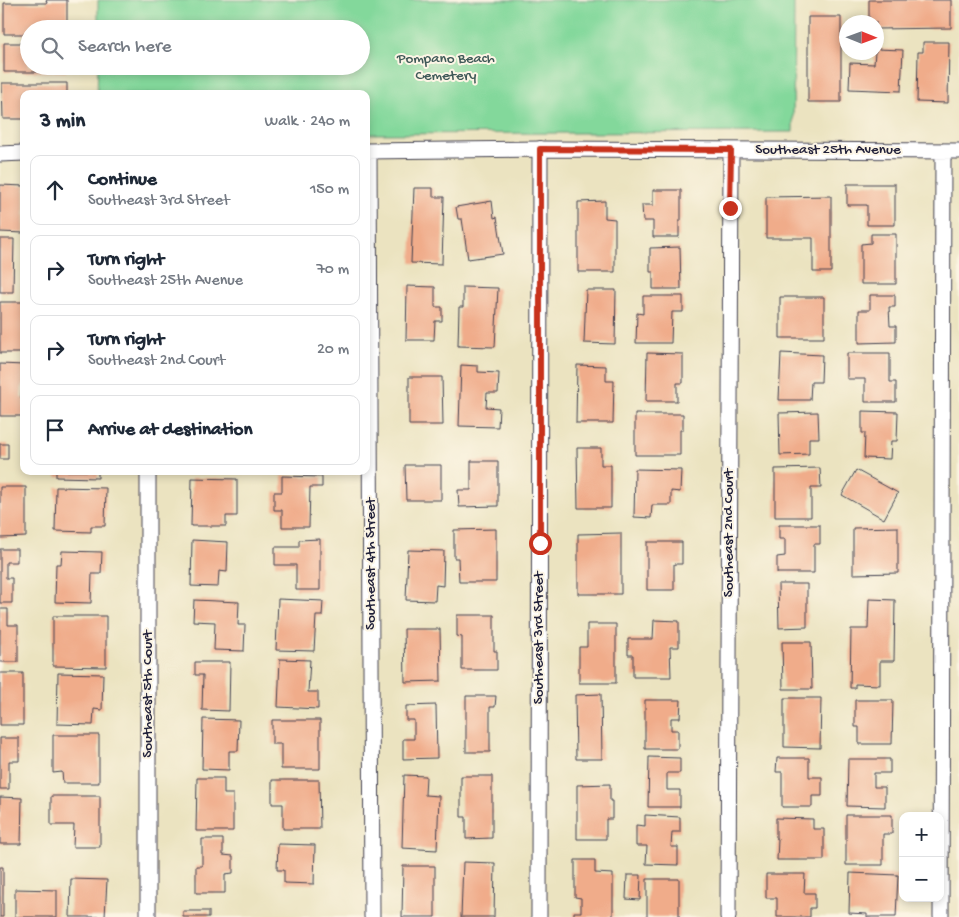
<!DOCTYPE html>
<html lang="en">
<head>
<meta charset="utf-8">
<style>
	:root { --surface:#fff; --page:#f6f6f7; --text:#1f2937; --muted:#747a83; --line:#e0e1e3 }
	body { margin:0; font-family:"Gochi Hand",sans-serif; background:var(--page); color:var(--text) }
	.controls { position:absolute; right:15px; bottom:15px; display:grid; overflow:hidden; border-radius:10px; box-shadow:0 2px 8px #0003 }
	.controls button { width:45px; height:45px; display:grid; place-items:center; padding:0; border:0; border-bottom:1px solid var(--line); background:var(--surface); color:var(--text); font:25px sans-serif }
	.compass { position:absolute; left:839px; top:15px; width:45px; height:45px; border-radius:50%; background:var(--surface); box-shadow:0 2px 8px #0003; rotate:91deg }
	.stop { position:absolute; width:15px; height:15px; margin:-11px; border:4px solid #c8321e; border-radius:50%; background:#fff }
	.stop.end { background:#c8321e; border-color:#fff; box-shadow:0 1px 5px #0008 }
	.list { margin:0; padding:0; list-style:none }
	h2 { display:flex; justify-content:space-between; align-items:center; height:65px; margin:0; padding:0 20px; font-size:21px }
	h2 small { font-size:16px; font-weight:400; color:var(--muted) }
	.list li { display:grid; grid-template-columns:32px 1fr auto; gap:15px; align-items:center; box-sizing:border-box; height:70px; margin:0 10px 10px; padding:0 10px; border:1px solid var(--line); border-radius:10px }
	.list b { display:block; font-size:19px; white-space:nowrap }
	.list p { margin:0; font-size:16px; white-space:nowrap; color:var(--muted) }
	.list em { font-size:16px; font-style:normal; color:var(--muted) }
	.icon { flex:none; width:28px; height:28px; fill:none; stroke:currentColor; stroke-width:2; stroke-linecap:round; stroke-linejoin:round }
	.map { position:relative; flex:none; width:959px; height:917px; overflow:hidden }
	.search { position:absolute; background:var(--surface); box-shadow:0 2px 8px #0003; left:20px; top:20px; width:350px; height:55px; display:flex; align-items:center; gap:12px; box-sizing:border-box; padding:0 18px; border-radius:28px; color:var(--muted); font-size:19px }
	.panel { position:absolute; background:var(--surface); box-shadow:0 2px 8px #0003; left:20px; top:90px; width:350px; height:385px; border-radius:10px }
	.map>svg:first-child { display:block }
	.green { fill:#83d89b; stroke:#527d6b }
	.building { fill:#f0ac8a }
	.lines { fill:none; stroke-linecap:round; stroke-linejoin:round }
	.minor-casing { stroke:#403f4f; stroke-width:17 }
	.minor { stroke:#fff; stroke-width:15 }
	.route { stroke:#c8321e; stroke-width:6 }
	.labels { text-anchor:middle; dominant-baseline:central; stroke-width:4; stroke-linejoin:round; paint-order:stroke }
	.park-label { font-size:15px; fill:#3f5958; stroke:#fcf5e5 }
	.street-label { font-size:15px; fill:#22223b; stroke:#fcf5e5 }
</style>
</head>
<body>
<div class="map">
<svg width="959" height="917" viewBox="0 0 959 917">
	<rect width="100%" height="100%" fill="#fcf5e5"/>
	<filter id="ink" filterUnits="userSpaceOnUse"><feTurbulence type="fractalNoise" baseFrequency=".02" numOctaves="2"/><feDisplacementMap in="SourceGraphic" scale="10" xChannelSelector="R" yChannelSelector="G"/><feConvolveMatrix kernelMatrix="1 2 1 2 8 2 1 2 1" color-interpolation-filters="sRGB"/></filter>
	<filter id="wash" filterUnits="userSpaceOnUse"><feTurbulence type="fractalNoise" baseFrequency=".0096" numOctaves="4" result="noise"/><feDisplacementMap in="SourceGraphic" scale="20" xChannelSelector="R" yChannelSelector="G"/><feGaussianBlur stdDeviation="1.12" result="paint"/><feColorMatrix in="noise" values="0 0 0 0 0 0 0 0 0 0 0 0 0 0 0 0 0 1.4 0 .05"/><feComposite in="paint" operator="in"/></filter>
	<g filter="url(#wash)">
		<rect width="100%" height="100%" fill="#ebe3c0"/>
		<!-- green -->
		<path class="green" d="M98 0H794L793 132 366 134V94H97L98 66H361V29H98Z"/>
		<g id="blocks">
			<!-- building -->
			<path class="building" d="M46 0H67V29H29V34H4V3H47Z
				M869 0H951V28L876 29V22H869Z
				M808 17H841V102H808Z
				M923 42H949L948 103 917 102 918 52H923Z
				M4 43H29V66H66V72H4Z
				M876 49 903 50 901 91 849 89 850 63 874 64 875 52H876Z
				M2 83H67V94H24V119H3Z
				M847 184H895V225H867V205H847Z
				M0 185 24 186V233L0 232Z
				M414 188H433V197H444L442 264 411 263Z
				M653 190H681V221H679V237H653V221H643L642 205H653Z
				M831 196V272H813V238H766V197Z
				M492 201 494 218 497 217 503 254 468 259 462 219H458L456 207Z
				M605 201V218L615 219V272H578V202Z
				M871 234H896V284H861V244L871 243Z
				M0 239H14L13 292H0Z
				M680 247 681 289H653V272H650V248Z
				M407 286 435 287V307H442V321H435L434 340H406Z
				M463 287 498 288 495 347 458 346 459 307H463Z
				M586 290H616L615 344 584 343Z
				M870 295H895V307H889L890 326H896V342L859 343V310H870Z
				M643 296H683V312H672L671 343H636L637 313 643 314Z
				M780 297H824V338H780Z
				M0 302H24V353H0Z
				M647 353 683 354V383H677V401H646Z
				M781 353 822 355 821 382H811L810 400H779Z
				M847 353H890V382H896V402H865V379H847Z
				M0 364 24 365V384H22L21 398H24V416H0Z
				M461 365 478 366V372L499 373 498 393H487L486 407 499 408 498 427 459 426Z
				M577 365 606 366V381H614L613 423H576Z
				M409 377H442L443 425H409Z
				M862 411 898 412 897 441H891L890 459 864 458 865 433H862Z
				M818 412 819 438H809V454L780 455 779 413Z
				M635 414H683V430H680V455H635Z
				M0 444H8V459H0Z
				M577 448H601V465H611V508H578Z
				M471 461H498V506L459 507 458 490H471Z
				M405 465H441V500H406Z
				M820 468 821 488H811V517H775V469Z
				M635 469 681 470 680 492 671 491V505H652L651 518 634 517Z
				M856 470 898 493 884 519 842 495Z
				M56 471H98V478L56 477Z
				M282 476 322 477V487H310L309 527H282V510H274V492H282Z
				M192 478 237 479V516H226V526H191Z
				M0 487H26V537L0 538Z
				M56 487 106 488 105 526H91V532L55 531Z
				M779 525H820V544H814V573H777V557L785 556V539H779Z
				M898 527V573L853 574V528Z
				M496 529V582H459L458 558H454V530Z
				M621 533V594H578V534Z
				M320 539V590H296V565H275V547H299V540Z
				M192 540 228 542 227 572 219 571 218 587 191 586Z
				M647 542H682V564H674V590H647Z
				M0 549H17V562H6V578H12V603H0Z
				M408 550 444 551 443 586 436 585 435 601 406 600Z
				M62 551 102 552 101 574H92L91 603 55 602 56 564H61Z
				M778 584H807V627L779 628Z
				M278 599 323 601 322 616H316L314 651 276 650Z
				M869 599 895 600 894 661H880V685L855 684V688H850L851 629H868Z
				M194 600 239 602 238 625H245L244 651 214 650 215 622 193 621Z
				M0 609H8V625H18V662H0Z
				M457 615H494V651H497V670H462V637L457 636Z
				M53 616H106V667L53 666Z
				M654 620 679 621V647H670L671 677H633V655H628V639H653Z
				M587 624H616V683H579V647H587Z
				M404 629H440L441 681 405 682Z
				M782 642H811L812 689H783Z
				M280 659 310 660 308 692H318V709L278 707Z
				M195 662H230L229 711 202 710 203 675H195Z
				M0 673H23V725H0Z
				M58 673 103 674 102 710 94 709 93 725 57 724Z
				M601 694 602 759H576L575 695Z
				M466 696H496L495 707H490V752H466Z
				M784 698H821L820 748 784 747Z
				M645 700H681L680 718H671V730H678V749H645Z
				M855 700H893L892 744H859V727H855Z
				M436 705 437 758 403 759V739H414V720H406V706Z
				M203 719 239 720 238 751H229V770L202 769Z
				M272 720H320V769H281V744H272Z
				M53 735H99V783H63L62 772 53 773Z
				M0 738H19V761H9V789H0Z
				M649 757 680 758V773H667V790H680V807H648Z
				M777 758H809V777H822V796H812V807H782V772H776Z
				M848 759H890V773H874V787H885V807L847 806Z
				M404 775 426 776 425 795 439 796 437 850 402 848Z
				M461 776H492V838L466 839V817H461Z
				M197 778H224V794H233V831H196Z
				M272 780H319L320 829H283V804H272Z
				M610 784V801H612V819H606V839H577V785Z
				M51 796H100V847H73L74 825H51Z
				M0 797 22 798 21 844H0Z
				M645 815 680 817V832H672L671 847H678V865L646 864 647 846H636V825L645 826Z
				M846 815H892V834H883V865H846Z
				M776 818 813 819V829H824V860H777L778 839 776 838Z
				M202 839H223V855L233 856V873L225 874V893H196V866H202Z
				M278 844 315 845 314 884 284 883V870H277Z
				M575 860H595V873L613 874V917H574V912H581V898L575 897Z
				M463 862 495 863 494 917H461Z
				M403 866H435V917H402Z
				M0 867H3V917H0Z
				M850 873 898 875 896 917H867V914L849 913Z
				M766 874H805L804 893H815V908H810V917H777V898H766Z
				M627 875H641L640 900 626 899Z
				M71 879 107 880 105 917H70Z
				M647 879H679V917H647Z
				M15 889 57 890V917H15Z
				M183 911H209V917H183Z"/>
		</g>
	</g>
	<g filter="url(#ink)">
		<use href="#blocks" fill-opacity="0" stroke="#403f4f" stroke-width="1"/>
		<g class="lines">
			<defs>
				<path id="minor" d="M366 151 540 149 959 151
					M369 151 372 917
					M0 154 24 153
					M148 471V917
					M539 917 540 149
					M728 917 731 150
					M941 917 943 151"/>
			</defs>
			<!-- minor casing -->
			<use href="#minor" class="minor-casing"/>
			<!-- minor -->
			<use href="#minor" class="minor"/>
		</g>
	</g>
	<g class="lines" filter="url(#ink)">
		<!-- route -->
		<path class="route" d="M540 543V149L731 150 730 208"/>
	</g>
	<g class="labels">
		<!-- park labels -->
		<g class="park-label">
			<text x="446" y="59">Pompano Beach<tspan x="446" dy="17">Cemetery</tspan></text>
		</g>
		<!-- street labels -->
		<g class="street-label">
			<text x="828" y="150">Southeast 25th Avenue</text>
			<text transform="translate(729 533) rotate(-90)">Southeast 2nd Court</text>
			<text transform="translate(371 564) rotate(-90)">Southeast 4th Street</text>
			<text transform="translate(539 638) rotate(-90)">Southeast 3rd Street</text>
			<text transform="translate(148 694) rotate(-90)">Southeast 5th Court</text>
		</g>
	</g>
</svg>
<div class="controls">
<button>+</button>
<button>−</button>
</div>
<svg class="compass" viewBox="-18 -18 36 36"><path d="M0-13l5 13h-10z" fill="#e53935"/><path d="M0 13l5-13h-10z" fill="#747a83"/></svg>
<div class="stop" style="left:540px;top:543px"></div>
<div class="stop end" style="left:730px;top:208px"></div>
<div class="search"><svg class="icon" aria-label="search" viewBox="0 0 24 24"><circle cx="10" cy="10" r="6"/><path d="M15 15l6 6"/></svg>Search here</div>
<section class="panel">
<h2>3 min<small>Walk · 240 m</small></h2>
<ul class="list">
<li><svg class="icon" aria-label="ahead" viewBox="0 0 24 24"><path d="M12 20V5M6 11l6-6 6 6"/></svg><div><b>Continue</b><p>Southeast 3rd Street</p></div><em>150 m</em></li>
<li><svg class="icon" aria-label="right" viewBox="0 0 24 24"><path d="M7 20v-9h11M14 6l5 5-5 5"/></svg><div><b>Turn right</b><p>Southeast 25th Avenue</p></div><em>70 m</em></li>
<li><svg class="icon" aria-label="right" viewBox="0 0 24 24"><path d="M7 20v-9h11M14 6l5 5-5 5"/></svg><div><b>Turn right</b><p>Southeast 2nd Court</p></div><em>20 m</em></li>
<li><svg class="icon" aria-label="arrive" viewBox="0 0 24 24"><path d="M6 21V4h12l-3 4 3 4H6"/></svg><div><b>Arrive at destination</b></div></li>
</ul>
</section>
</div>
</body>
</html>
